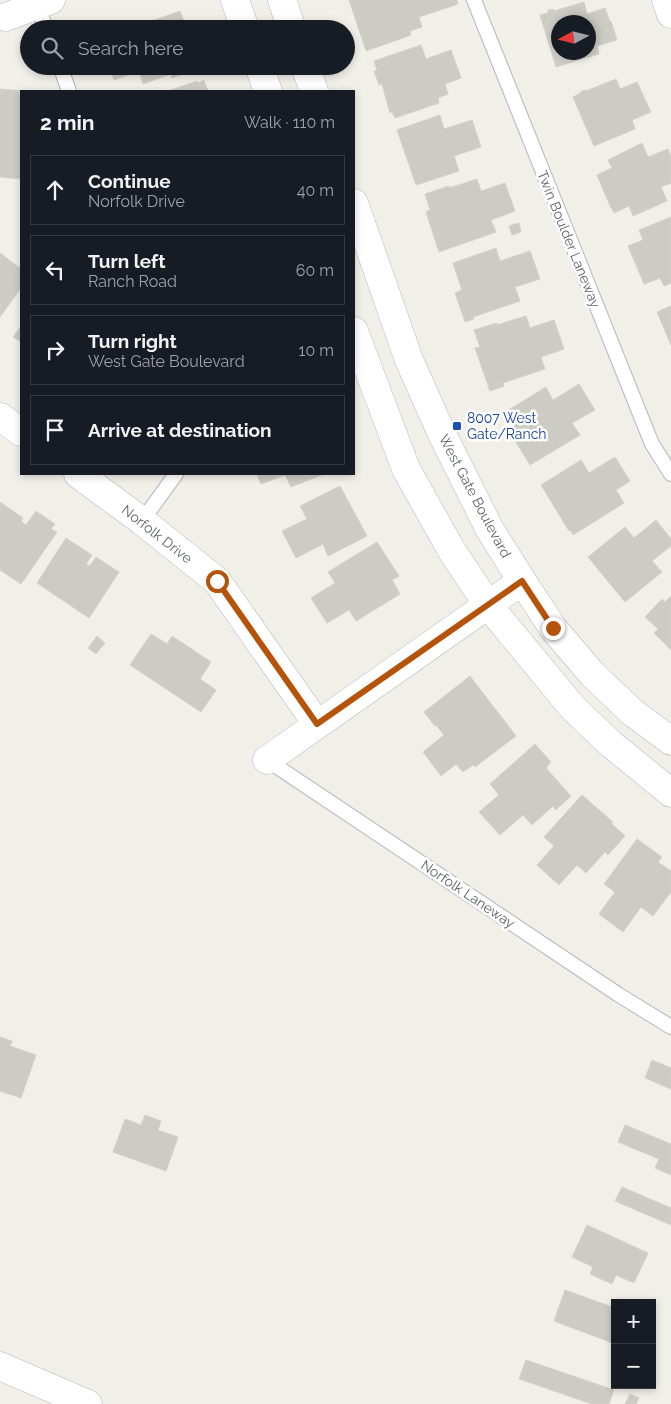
<!DOCTYPE html>
<html lang="en">
<head>
<meta charset="utf-8">
<style>
	:root { --surface:#171b24; --page:#242831; --text:#f1f3f6; --muted:#9ea1a6; --line:#363941 }
	body { margin:0; font-family:Raleway,sans-serif; background:var(--page); color:var(--text) }
	.controls { position:absolute; right:15px; bottom:15px; display:grid; overflow:hidden; border-radius:0px; box-shadow:0 2px 8px #0003 }
	.controls button { width:45px; height:45px; display:grid; place-items:center; padding:0; border:0; border-bottom:1px solid var(--line); background:var(--surface); color:var(--text); font:25px sans-serif }
	.compass { position:absolute; left:551px; top:15px; width:45px; height:45px; border-radius:50%; background:var(--surface); box-shadow:0 2px 8px #0003; rotate:263deg }
	.stop { position:absolute; width:15px; height:15px; margin:-11px; border:4px solid #b45309; border-radius:50%; background:#fff }
	.stop.end { background:#b45309; border-color:#fff; box-shadow:0 1px 5px #0008 }
	.list { margin:0; padding:0; list-style:none }
	h2 { display:flex; justify-content:space-between; align-items:center; height:65px; margin:0; padding:0 20px; font-size:21px }
	h2 small { font-size:16px; font-weight:400; color:var(--muted) }
	.list li { display:grid; grid-template-columns:32px 1fr auto; gap:15px; align-items:center; box-sizing:border-box; height:70px; margin:0 10px 10px; padding:0 10px; border:1px solid var(--line); border-radius:0px }
	.list b { display:block; font-size:19px; white-space:nowrap }
	.list p { margin:0; font-size:16px; white-space:nowrap; color:var(--muted) }
	.list em { font-size:16px; font-style:normal; color:var(--muted) }
	.icon { flex:none; width:28px; height:28px; fill:none; stroke:currentColor; stroke-width:2; stroke-linecap:round; stroke-linejoin:round }
	.map { position:relative; flex:none; width:671px; height:1404px; overflow:hidden }
	.search { position:absolute; background:var(--surface); box-shadow:0 2px 8px #0003; left:20px; top:20px; width:335px; height:55px; display:flex; align-items:center; gap:12px; box-sizing:border-box; padding:0 18px; border-radius:28px; color:var(--muted); font-size:19px }
	.panel { position:absolute; background:var(--surface); box-shadow:0 2px 8px #0003; left:20px; top:90px; width:335px; height:385px; border-radius:0px }
	.map>svg:first-child { display:block }
	.building { fill:#cccbc4; stroke:#d5d2c7; fill-rule:evenodd }
	.lines { fill:none; stroke-linecap:round; stroke-linejoin:round }
	.lane-casing { stroke:#b5b7bb; stroke-width:16 }
	.street-casing { stroke:#b5b7bb; stroke-width:29 }
	.secondary-casing { stroke:#b6b9be; stroke-width:29 }
	.lane { stroke:#fff; stroke-width:14 }
	.street { stroke:#fff; stroke-width:28 }
	.secondary { stroke:#fff; stroke-width:28 }
	.route { stroke:#b45309; stroke-width:6 }
	.transit-dot { fill:#1a4fb4; stroke:#fff; stroke-width:2 }
	.labels { text-anchor:middle; dominant-baseline:central; stroke-width:5; stroke-linejoin:round; paint-order:stroke }
	.street-label { font-size:14px; fill:#5f6267; stroke:#fff }
	.transit-label { font-size:14px; fill:#164399; stroke:#fff; text-anchor:start }
</style>
</head>
<body>
<div class="map">
<svg width="671" height="1404" viewBox="0 0 671 1404">
	<rect width="100%" height="100%" fill="#f0efe8"/>
	<!-- building -->
	<path class="building" d="M349 0H457L458 4 419 17 422 27 410 31 411 35 366 51Z
		M584 2 587 14 605 8 610 22 611 21 617 40 597 46 599 54 556 67 540 15 548 13V10L553 9 554 11ZM558 22H588V52H558Z
		M180 11 187 29H130Z
		M421 45 426 59 451 50 461 78 445 84 448 94 438 98 439 103 395 118 392 112 390 113 382 84 379 85 374 71 377 70 374 61Z
		M109 66H195L196 69 172 78 171 74 143 84 139 71 114 80Z
		M616 79 620 89 637 82 651 112 632 120 635 129 594 146 573 97 581 93 580 92 585 90 586 91Z
		M204 80 208 91H168L197 81 198 83Z
		M0 89 24 91H21V179L0 177Z
		M440 115 444 129 472 120 481 147 454 156 459 171 416 185 397 130Z
		M642 143 648 157 668 149 671 157V183L661 187 667 201 633 216 629 206 614 213 612 208H611L597 175 612 168 608 160Z
		M477 179 481 191 505 183 515 211 491 220 496 232 439 252 426 212 430 210 425 194 449 186V188Z
		M671 217V283L664 286 660 278 644 284 628 246 643 240 639 230Z
		M519 223 521 232 512 235 509 226Z
		M496 248 500 261 530 251 540 279 515 287 520 301 473 317 474 319 465 322 455 293 462 290 453 263Z
		M0 253 21 269V288L0 317Z
		M671 306V345L657 312Z
		M526 316 530 328 554 320 564 349 541 357 545 369 503 383 504 386 490 391 475 348 480 347 474 330 497 323V325Z
		M21 326V342L13 337Z
		M579 384 595 410 572 423 580 435 530 465 514 439 519 435 505 412 546 387 553 400Z
		M615 457 630 481 616 490 624 503 573 535 570 530 569 531 541 485 581 460 589 473Z
		M257 474H324L291 487 285 475 261 484Z
		M340 486 367 536 328 556 323 544 296 558 282 531 307 519 300 506Z
		M0 502 23 518 21 521 26 525 36 511 55 524 51 529 57 532 21 584 0 570Z
		M656 520 671 539V546L652 561 662 572 625 602 588 557 625 527 634 538Z
		M66 538 92 555 86 564 90 566 96 557 119 572 89 618 37 583Z
		M377 542 399 576 392 580 400 594 356 621 349 610 327 623 311 598 335 583 328 572Z
		M671 596V650L654 633 658 629 645 617 662 599 665 602Z
		M151 634 167 644 172 636 211 662 200 679 216 690 201 712 130 665Z
		M97 636 105 643 96 654 88 648Z
		M470 676 516 736 475 767 473 765 463 772 456 764 441 776 423 752 444 735 436 725 435 726 424 712Z
		M535 744 551 762 546 768 571 796 556 810 553 806 532 825 523 815 500 835 479 812 499 795 490 784Z
		M582 795 613 822 611 823 625 836 608 855 605 852 586 873 577 865 559 885 537 865 554 846 544 837Z
		M637 839 662 857 658 862 671 871V892L653 916 641 907 623 932 599 914 615 892 604 884Z
		M0 1037 12 1041 10 1046 36 1055 21 1098 0 1091Z
		M652 1060 671 1068V1089L645 1078Z
		M145 1115 161 1121 158 1130 178 1137 166 1171 113 1152 125 1119 141 1125Z
		M625 1125 671 1144V1175L655 1168 659 1159 618 1142Z
		M622 1187 671 1208V1225L615 1201Z
		M587 1225 648 1253 634 1283 616 1275 612 1284 590 1274 593 1267 572 1257Z
		M565 1290 615 1308V1344L554 1321Z
		M526 1360 614 1390 609 1404H592L519 1379Z
		M630 1394 639 1398 636 1404H625Z"/>
	<g class="lines">
		<defs>
			<path id="lane" d="M474 0 652 444 671 474
				M36 1 46 29
				M60 66 69 91
				M142 521 176 474
				M267 760 619 995 671 1027"/>
			<path id="street" d="M666 0 671 14
				M6 17 51 0
				M0 417 21 432
				M78 474 142 521 217 581 317 724
				M267 760 522 581
				M0 1366 88 1404"/>
			<path id="secondary" d="M235 0 245 29
				M282 0 292 29
				M259 66 268 91
				M305 66 314 91
				M354 203 409 360 442 434 489 528 522 581 553 628 593 675 632 712 671 741
				M354 331 406 469 452 551 488 605 573 708 611 744 671 793"/>
		</defs>
		<!-- lane casing -->
		<use href="#lane" class="lane-casing"/>
		<!-- street casing -->
		<use href="#street" class="street-casing"/>
		<!-- secondary casing -->
		<use href="#secondary" class="secondary-casing"/>
		<!-- lane -->
		<use href="#lane" class="lane"/>
		<!-- street -->
		<use href="#street" class="street"/>
		<!-- secondary -->
		<use href="#secondary" class="secondary"/>
	</g>
	<g class="lines">
		<!-- route -->
		<path class="route" d="M217 581 317 724 522 581 553 628"/>
	</g>
	<!-- markers -->
	<rect class="transit-dot" x="452" y="421" width="10" height="10" rx="2.5"/>
	<g class="labels">
		<!-- street labels -->
		<g class="street-label">
			<text transform="translate(569 239) rotate(68)">Twin Boulder Laneway</text>
			<text transform="translate(475 496) rotate(62)">West Gate Boulevard</text>
			<text transform="translate(157 534) rotate(38)">Norfolk Drive</text>
			<text transform="translate(468 894) rotate(34)">Norfolk Laneway</text>
		</g>
		<!-- transit labels -->
		<g class="transit-label">
			<text x="467" y="418">8007 West<tspan x="467" dy="16">Gate/Ranch</tspan></text>
		</g>
	</g>
</svg>
<div class="controls">
<button>+</button>
<button>−</button>
</div>
<svg class="compass" viewBox="-18 -18 36 36"><path d="M0-13l5 13h-10z" fill="#e53935"/><path d="M0 13l5-13h-10z" fill="#9ea1a6"/></svg>
<div class="stop" style="left:217px;top:581px"></div>
<div class="stop end" style="left:553px;top:628px"></div>
<div class="search"><svg class="icon" aria-label="search" viewBox="0 0 24 24"><circle cx="10" cy="10" r="6"/><path d="M15 15l6 6"/></svg>Search here</div>
<section class="panel">
<h2>2 min<small>Walk · 110 m</small></h2>
<ul class="list">
<li><svg class="icon" aria-label="ahead" viewBox="0 0 24 24"><path d="M12 20V5M6 11l6-6 6 6"/></svg><div><b>Continue</b><p>Norfolk Drive</p></div><em>40 m</em></li>
<li><svg class="icon" aria-label="left" viewBox="0 0 24 24"><path d="M17 20v-9H6M10 6l-5 5 5 5"/></svg><div><b>Turn left</b><p>Ranch Road</p></div><em>60 m</em></li>
<li><svg class="icon" aria-label="right" viewBox="0 0 24 24"><path d="M7 20v-9h11M14 6l5 5-5 5"/></svg><div><b>Turn right</b><p>West Gate Boulevard</p></div><em>10 m</em></li>
<li><svg class="icon" aria-label="arrive" viewBox="0 0 24 24"><path d="M6 21V4h12l-3 4 3 4H6"/></svg><div><b>Arrive at destination</b></div></li>
</ul>
</section>
</div>
</body>
</html>
